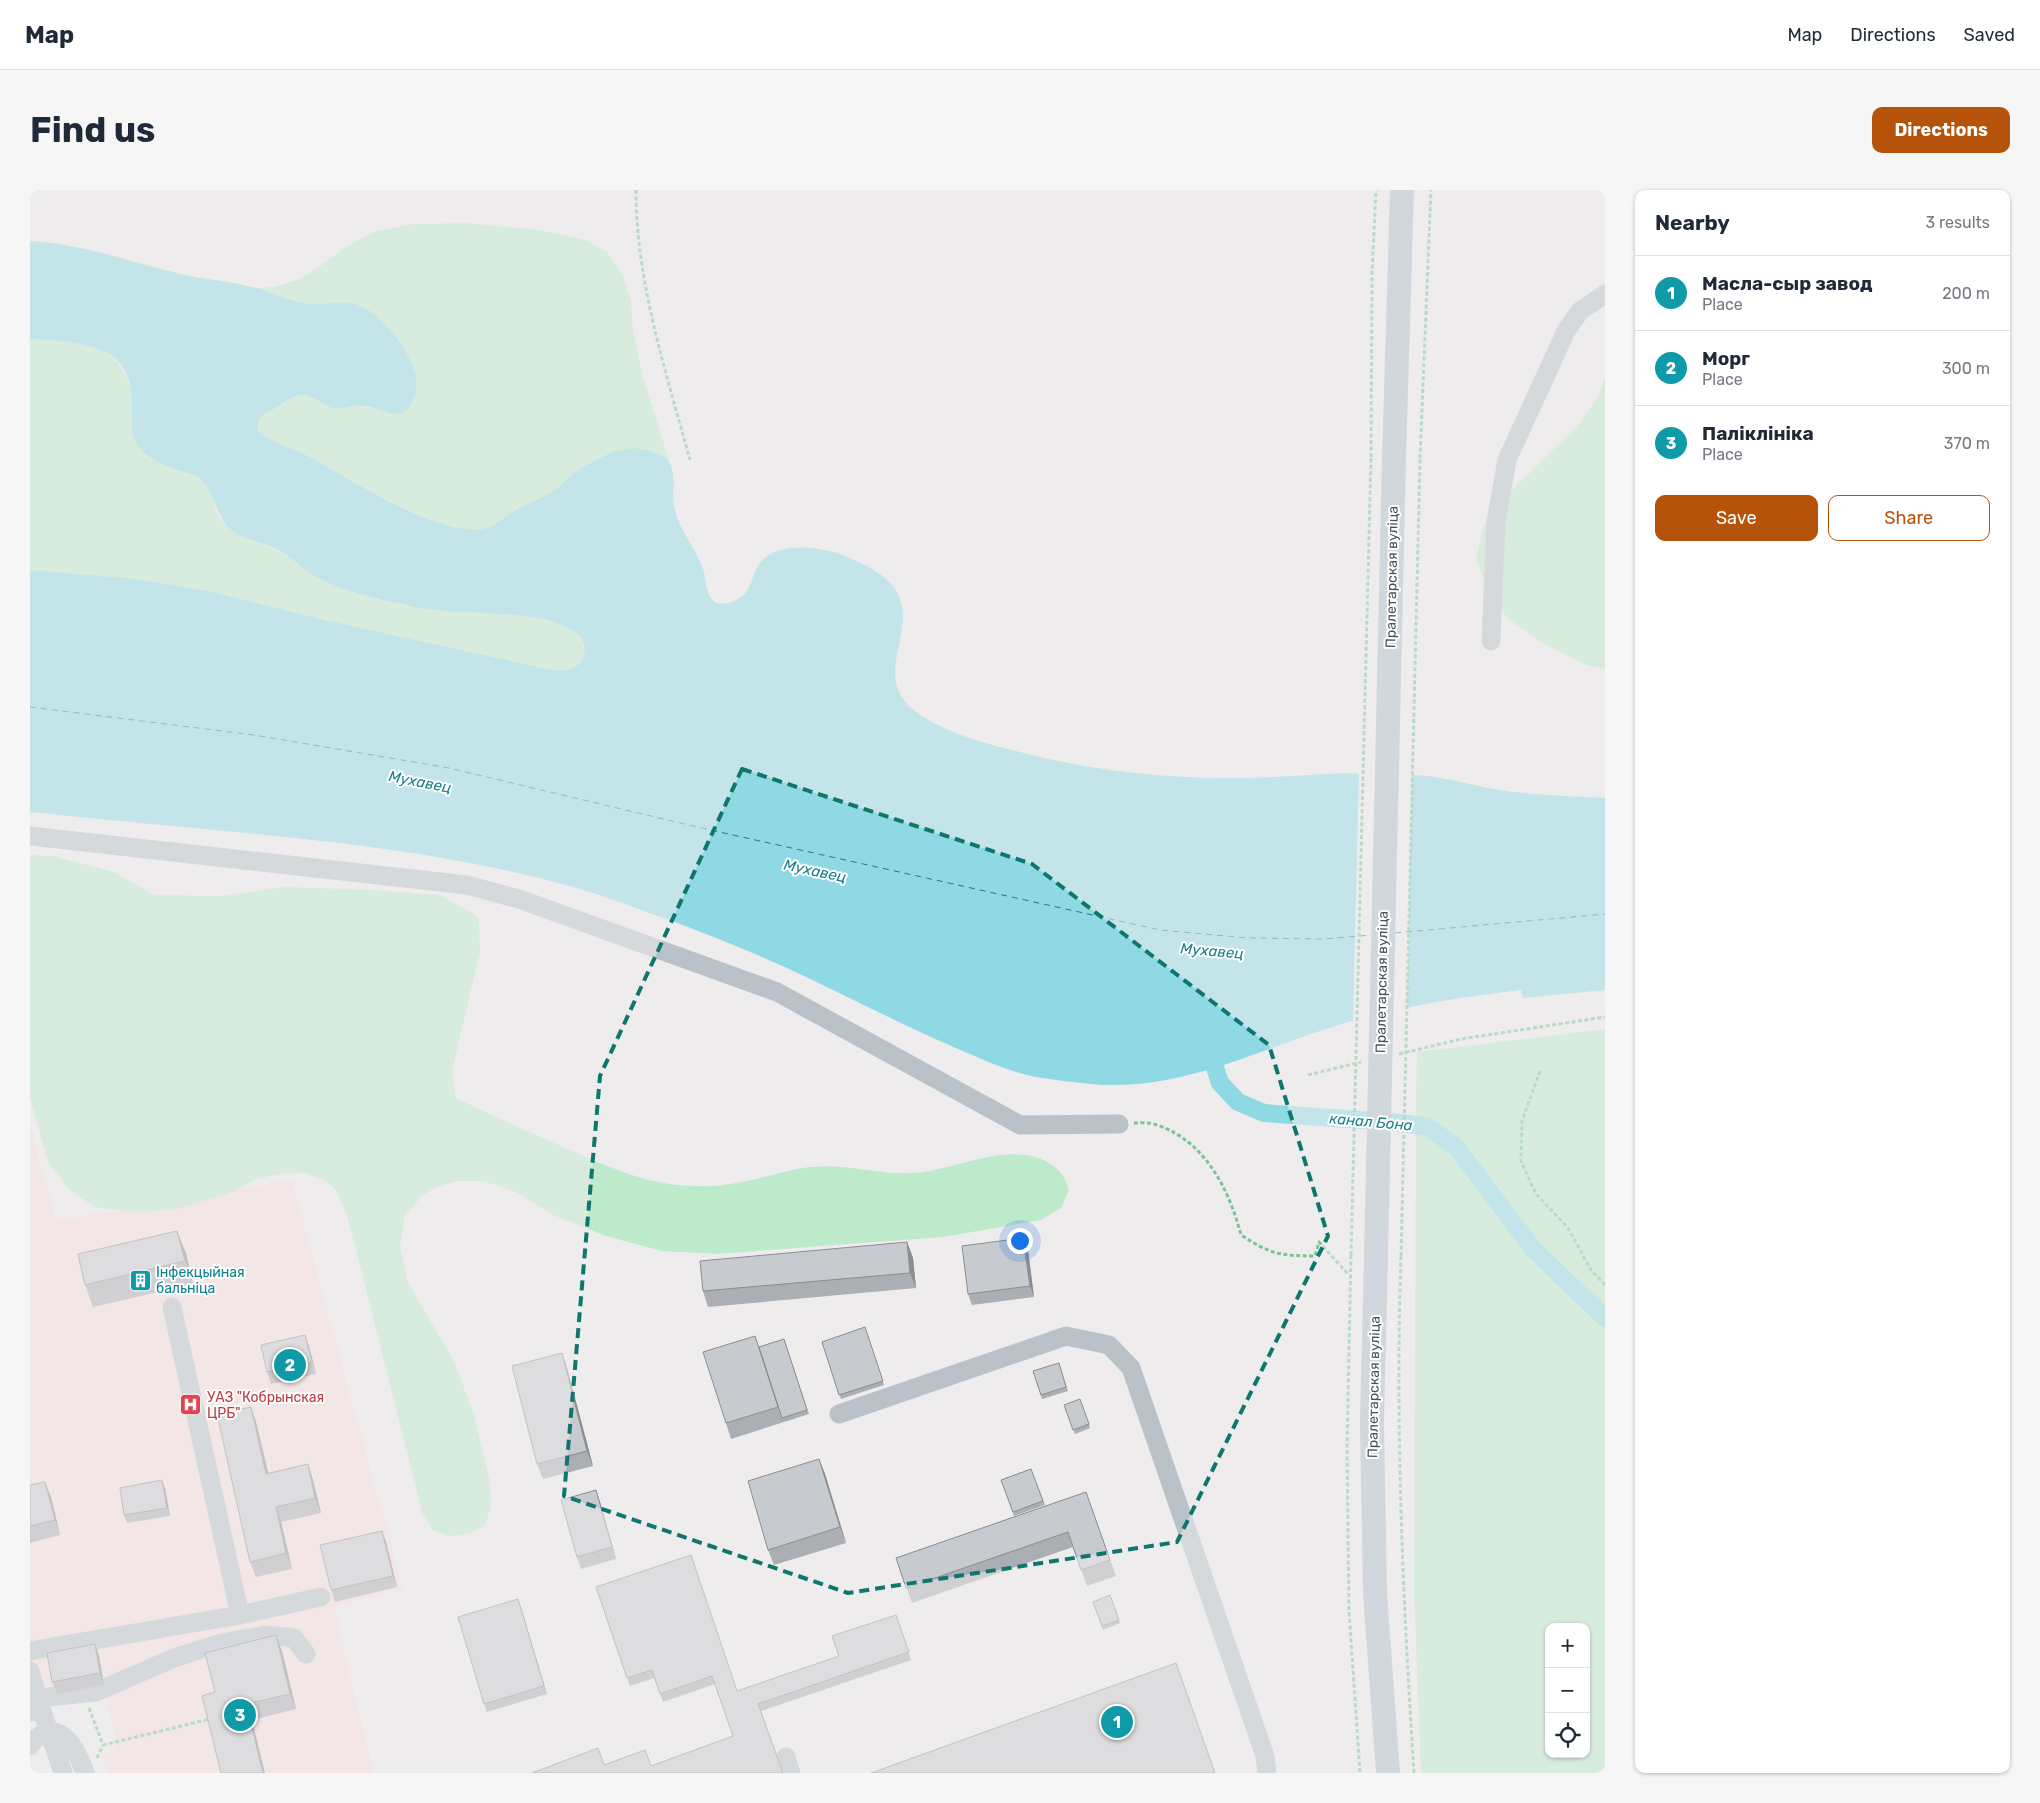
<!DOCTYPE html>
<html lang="en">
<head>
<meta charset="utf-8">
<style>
	:root { --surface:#fff; --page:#f6f6f7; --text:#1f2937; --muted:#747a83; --line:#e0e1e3; --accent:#b45309 }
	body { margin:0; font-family:Rubik,sans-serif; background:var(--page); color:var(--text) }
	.controls { position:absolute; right:15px; bottom:15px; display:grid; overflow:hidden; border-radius:10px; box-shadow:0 1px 4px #0004 }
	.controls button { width:45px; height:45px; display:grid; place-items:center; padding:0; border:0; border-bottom:1px solid var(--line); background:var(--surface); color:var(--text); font:25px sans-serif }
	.you { position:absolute; left:989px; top:1050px; width:18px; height:18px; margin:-12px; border:4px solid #fff; border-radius:50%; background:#1a73e8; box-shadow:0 0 0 8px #1a73e833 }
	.badge { display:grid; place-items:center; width:32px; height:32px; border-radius:50%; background:var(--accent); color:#fff; font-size:16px; font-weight:700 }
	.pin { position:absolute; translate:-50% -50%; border:2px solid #fff; box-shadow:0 1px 5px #0006 }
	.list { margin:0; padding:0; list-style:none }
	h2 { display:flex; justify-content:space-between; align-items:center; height:65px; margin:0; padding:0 20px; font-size:21px }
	h2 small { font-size:16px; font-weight:400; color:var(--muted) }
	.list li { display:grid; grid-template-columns:32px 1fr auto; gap:15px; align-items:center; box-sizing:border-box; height:75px; padding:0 20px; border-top:1px solid var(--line) }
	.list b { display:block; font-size:19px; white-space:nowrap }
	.list p { margin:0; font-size:16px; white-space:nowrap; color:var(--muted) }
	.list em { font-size:16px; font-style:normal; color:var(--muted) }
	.actions { display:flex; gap:10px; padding:15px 20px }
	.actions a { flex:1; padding:11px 0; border:1px solid var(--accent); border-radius:10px; text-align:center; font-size:18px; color:var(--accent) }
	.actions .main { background:var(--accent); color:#fff }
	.icon { flex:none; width:28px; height:28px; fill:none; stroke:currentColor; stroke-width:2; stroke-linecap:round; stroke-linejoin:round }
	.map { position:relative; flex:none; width:1575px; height:1583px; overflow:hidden; border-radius:10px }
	header { display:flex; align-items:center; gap:30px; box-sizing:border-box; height:70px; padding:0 25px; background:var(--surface); border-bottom:1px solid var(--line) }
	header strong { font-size:24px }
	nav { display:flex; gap:28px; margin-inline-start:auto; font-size:18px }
	.intro { display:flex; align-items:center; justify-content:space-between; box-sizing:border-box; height:120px; padding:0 30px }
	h1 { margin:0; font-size:35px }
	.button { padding:12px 22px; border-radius:10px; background:var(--accent); color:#fff; font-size:18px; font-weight:700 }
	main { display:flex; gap:30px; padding:0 30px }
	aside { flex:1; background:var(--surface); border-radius:10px; box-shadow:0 1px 4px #0004 }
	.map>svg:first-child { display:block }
	.medical { fill:#f8dddd }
	.green { fill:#bdeaca; fill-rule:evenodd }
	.water { fill:#8ed9e3 }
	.pier { fill:#efeced }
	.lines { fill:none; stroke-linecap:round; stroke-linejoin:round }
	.canal { stroke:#8ed9e3; stroke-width:18 }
	.ferry { stroke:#177e8b; stroke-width:1; stroke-dasharray:6 5; stroke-linecap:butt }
	.path { stroke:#79c598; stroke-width:3; stroke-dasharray:4 2.5; stroke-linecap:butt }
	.minor { stroke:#b9c2c8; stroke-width:19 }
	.major { stroke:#aebec9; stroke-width:24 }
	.path-bridge { stroke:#79c598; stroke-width:3; stroke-dasharray:4 2.5; stroke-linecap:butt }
	.major-bridge { stroke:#aebec9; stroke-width:24 }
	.wall { fill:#abaeb2 }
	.shaded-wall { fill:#8b8d91 }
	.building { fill:#c7cacf; stroke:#8b8d91 }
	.marked { fill:none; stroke:#0f766e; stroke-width:4; stroke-dasharray:10 6; stroke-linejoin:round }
	.labels { text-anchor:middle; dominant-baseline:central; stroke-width:4; stroke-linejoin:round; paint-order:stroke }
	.street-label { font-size:14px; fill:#465158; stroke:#fff }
	.culture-label { font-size:14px; fill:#0d838f; stroke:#fff; text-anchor:start }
	.health-label { font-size:14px; fill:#be3a42; stroke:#fff; text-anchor:start }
	.water-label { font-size:15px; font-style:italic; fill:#177e8b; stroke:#fff }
</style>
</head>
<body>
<header>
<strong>Map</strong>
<nav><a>Map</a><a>Directions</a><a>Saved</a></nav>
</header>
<div class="intro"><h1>Find us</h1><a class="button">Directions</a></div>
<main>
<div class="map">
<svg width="1575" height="1583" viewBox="0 0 1575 1583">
	<rect width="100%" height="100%" fill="#efeced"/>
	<!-- medical -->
	<path class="medical" d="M0 936 26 1031 262 990 373 1399 304 1417 344 1583H77L72 1564 87 1557 74 1495 20 1503 17 1496 0 1499Z"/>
	<!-- green -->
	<path class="green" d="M435 33 504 39 556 50 577 62 593 85 601 111 603 141 612 183 641 277 631 266C619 265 588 261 578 264 560 268 543 287 529 298 517 307 504 311 491 316 479 322 469 334 456 338 412 350 316 285 276 265 259 257 242 253 228 241L227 233 230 226 268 205 281 206 293 215 304 218 330 216 344 219 331 116C312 112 294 116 275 114 258 111 242 104 226 98L243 97 268 90 290 76 317 56 346 41 384 34Z
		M0 149C39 152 88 149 100 196 103 205 102 216 102 226 104 240 104 254 115 264 132 281 165 276 178 297 184 306 184 319 190 329 193 334 214 348 221 350 228 354 235 355 242 358 258 365 272 378 287 387 312 401 345 409 373 415 426 426 482 418 534 435 551 441 565 468 543 478 535 482 526 480 517 479L295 430 183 402 107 389 0 380Z
		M1575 186V479L1556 475 1514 454 1478 429 1457 399 1446 369 1454 335 1475 307 1547 236 1568 207Z
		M0 665 23 666 84 682 125 705 191 706 255 697 343 700 410 705 449 727 450 762 422 881 426 908C460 924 494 940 529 955 574 975 619 997 669 996 679 996 690 996 700 994 727 991 753 980 781 977 815 973 849 985 883 983 928 981 993 942 1031 983 1035 987 1037 995 1039 1000L1031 1018 1011 1030 913 1047 687 1064 632 1061 576 1046 523 1025 486 1002 453 991H427L406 997 391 1007 375 1026 370 1057 378 1093 424 1171 443 1222 460 1292 461 1317 455 1335 439 1344 419 1346 403 1340 393 1325 317 1025 306 1000 294 990 275 983 250 984 226 989 198 1004 149 1018 107 1023 65 1017 39 1000 18 972 0 907Z
		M1575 839V1583H1391L1384 1401 1386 910 1387 862ZM1519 1437H1556V1564H1519Z"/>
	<!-- water -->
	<path class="water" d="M0 51C52 54 101 72 151 84 176 90 202 91 226 98 242 103 256 110 273 113 291 117 315 108 333 117 355 129 382 163 386 188 387 194 386 204 383 210 372 237 350 216 331 216 322 215 313 220 304 218 291 216 284 204 270 205 260 207 249 216 240 221 230 226 226 230 228 241 243 254 263 258 280 267 319 288 413 350 456 338 466 335 475 326 484 321 496 313 510 310 522 302 529 298 534 292 541 286 561 270 591 253 617 260 657 270 638 297 645 321 651 343 667 360 674 382 676 391 676 406 685 412 690 414 697 414 701 412 726 405 719 380 735 368 754 352 793 357 815 366 834 374 859 385 868 404 888 446 836 490 892 526 921 545 960 555 994 563 1064 581 1136 589 1209 588 1237 588 1265 586 1292 584 1323 583 1354 584 1384 585 1410 586 1434 593 1458 598 1496 605 1536 606 1575 608V800L1493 808 1491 800C1432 807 1372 816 1315 833 1229 858 1154 902 1060 894 1043 892 1024 890 1006 887 976 881 947 867 919 855 864 831 811 803 757 778 695 750 633 727 569 705 484 678 397 664 310 653 207 641 103 633 0 622V380L107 389 183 402 295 430 517 479C526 480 534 482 543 478 557 472 558 454 547 444 523 423 461 424 430 422 410 421 390 419 370 414 343 408 313 401 288 388 273 379 260 366 244 358 231 352 215 350 203 341 183 327 187 298 166 286 161 283 154 282 148 280 131 275 111 266 104 248 100 235 103 213 101 199 95 150 37 152 0 149Z"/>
	<!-- pier -->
	<path class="pier" d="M1329 581 1382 583 1377 821 1323 833Z"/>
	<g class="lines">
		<!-- canal -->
		<path class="canal" d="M1178 856 1190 893 1208 912 1234 923 1373 933 1398 937 1426 957 1504 1060 1575 1128"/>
		<!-- ferry -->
		<path class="ferry" d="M0 517 224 545 419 578 667 637 1130 740 1218 748 1294 749 1341 745
			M1365 743 1575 724"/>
		<!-- path -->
		<path class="path" d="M606 0C606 92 636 182 660 270
			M1341 267 1342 84 1346 0
			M1390 268 1401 0
			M1369 864 1431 849 1575 827
			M1510 881 1492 931 1491 971 1506 1004 1538 1038 1561 1080 1575 1095
			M1278 885 1331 872
			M1104 933C1111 933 1120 932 1127 935 1175 951 1199 999 1211 1045 1240 1064 1250 1066 1285 1066L1289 1052 1319 1085
			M1321 1065 1317 1259 1319 1421 1330 1583
			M1371 1066C1365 1238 1373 1411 1384 1583
			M59 1518 73 1555 180 1529
			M67 1568 73 1555"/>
		<!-- minor -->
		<path class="minor" d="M1461 451 1466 332 1477 270 1536 141 1550 121 1575 104
			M0 646 437 695 489 709 747 802 990 935 1089 934
			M809 1224 1036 1146 1079 1155 1101 1178 1235 1566 1237 1583
			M210 1425 291 1407
			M0 1461 210 1425 142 1117
			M0 1481 11 1520
			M8 1508 66 1502 144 1468 191 1453 236 1445 264 1448 276 1464
			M0 1522 12 1521 33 1583
			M0 1556C6 1545 21 1537 33 1546 43 1554 51 1571 55 1583
			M756 1567 761 1583"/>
		<!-- major -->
		<path class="major" d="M1364 268 1372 0
			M1346 1065 1342 1232 1345 1403 1358 1583"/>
		<!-- path-bridge -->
		<path class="path-bridge" d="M1321 1065 1341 267
			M1371 1066 1390 268"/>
		<!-- major-bridge -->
		<path class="major-bridge" d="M1346 1065 1364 268"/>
	</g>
	<!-- wall -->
	<path class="wall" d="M877 1052 883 1068 886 1098 678 1117 673 1101Z
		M998 1060 1004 1107 942 1115 938 1104Z
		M156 1063 163 1094 63 1117 55 1095Z
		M835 1137 854 1195 811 1209 792 1152Z
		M275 1145 279 1156 286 1184 241 1194 237 1182Z
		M725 1146 729 1157 754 1149 779 1224 701 1249 696 1233Z
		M532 1163 537 1178 563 1276 513 1289 507 1274Z
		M1029 1173 1038 1201 1012 1209 1003 1181Z
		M1034 1215 1059 1234 1060 1238 1045 1244Z
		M221 1217 226 1232 238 1283 278 1274 283 1290 291 1323 251 1332 262 1379 226 1387 220 1372Z
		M789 1269 795 1284 816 1353 744 1375 738 1360Z
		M1001 1279 1015 1315 984 1326 971 1290Z
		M0 1295 21 1307 30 1345 0 1353Z
		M135 1298 140 1326 97 1333 94 1325Z
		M1056 1302 1086 1386 1057 1396 1043 1357 882 1413 866 1368Z
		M570 1312 586 1369 551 1379 547 1367Z
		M352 1341 356 1352 367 1397 305 1412 301 1400Z
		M566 1397 707 1501 809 1466 866 1425 881 1470 731 1521 753 1583 574 1575 621 1576 703 1546 685 1494 633 1512 624 1488 600 1496Z
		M1080 1405 1090 1433 1073 1440 1063 1412Z
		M488 1409 517 1504 457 1522 454 1514Z
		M65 1454 69 1466 74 1495 27 1504 22 1492Z
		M252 1461 266 1519 222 1530 185 1502Z"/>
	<!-- shaded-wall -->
	<path class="shaded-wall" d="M147 1041 156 1063 163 1094 155 1071Z
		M993 1048 998 1060 1004 1107 1000 1096Z
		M877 1052 883 1068 886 1098 880 1083Z
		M275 1145 279 1156 286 1184 282 1172Z
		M532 1163 537 1178 563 1276 557 1261Z
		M221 1217 226 1232 242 1299 236 1284Z
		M789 1269 795 1284 816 1353 810 1337Z
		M278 1274 283 1290 291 1323 285 1308Z
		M132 1290 135 1298 140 1326 137 1318Z
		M15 1292 21 1307 30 1345 25 1330Z
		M566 1300 570 1312 586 1369 582 1357Z
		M246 1317 251 1332 262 1379 256 1363Z
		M352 1341 356 1352 367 1397 363 1386Z
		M488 1409 491 1417 517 1504 514 1496Z
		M246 1445 252 1461 266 1519 260 1504Z
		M65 1454 69 1466 74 1495 70 1483Z
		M216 1514 222 1530 235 1583H233Z"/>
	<!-- building -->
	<path class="building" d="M147 1041 155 1071 55 1095 48 1064Z
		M993 1048 1000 1096 938 1104 932 1056Z
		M877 1052 880 1083 673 1101 670 1071Z
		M835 1137 853 1191 809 1205 792 1152Z
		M275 1145 282 1172 237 1182 231 1155Z
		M725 1146 748 1217 696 1233 673 1162Z
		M754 1149 777 1220 752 1228 729 1157Z
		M532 1163 557 1261 507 1274 482 1176Z
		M1029 1173 1036 1197 1011 1205 1003 1181Z
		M1050 1209 1059 1234 1043 1240 1034 1215Z
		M221 1217 236 1284 278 1274 285 1308 246 1317 256 1363 220 1372 187 1224Z
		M789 1269 810 1337 738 1360 718 1291Z
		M1001 1279 1013 1311 983 1322 971 1290Z
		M132 1290 137 1318 94 1325 90 1298Z
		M15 1292 25 1330 0 1336V1295Z
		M566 1300 582 1357 547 1367 531 1310Z
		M1056 1302 1080 1370 1051 1380 1038 1342 876 1398 866 1368Z
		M352 1341 363 1386 301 1400 290 1355Z
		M661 1365 707 1501 809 1466 802 1446 866 1425 879 1462 728 1514 753 1583H502L568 1558 574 1575 615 1560 621 1576 703 1546 682 1486 630 1504 622 1480 597 1488 566 1397Z
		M1080 1405 1089 1430 1072 1436 1063 1412Z
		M488 1409 514 1496 454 1514 428 1427Z
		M246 1445 260 1504 216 1514 233 1583H191L172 1506 185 1502 175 1463Z
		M65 1454 70 1483 22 1492 17 1463Z
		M1146 1473 1185 1583H841Z"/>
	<!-- marked area -->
	<path d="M0 0H1575V1583H0ZM712 579 1002 674 1239 855 1298 1046 1147 1352 818 1403 534 1306 570 886Z" fill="#efeced" fill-opacity=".55" fill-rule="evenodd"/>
	<path class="marked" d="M712 579 1002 674 1239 855 1298 1046 1147 1352 818 1403 534 1306 570 886Z"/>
	<!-- icons -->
	<defs>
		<symbol id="building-square" viewBox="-11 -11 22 22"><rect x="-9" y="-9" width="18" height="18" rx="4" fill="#0f9aa8" stroke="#fff"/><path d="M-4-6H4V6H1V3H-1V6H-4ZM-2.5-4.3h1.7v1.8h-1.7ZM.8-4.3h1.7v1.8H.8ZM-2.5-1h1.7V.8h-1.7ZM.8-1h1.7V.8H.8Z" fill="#fff"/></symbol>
		<symbol id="hospital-square" viewBox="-11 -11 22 22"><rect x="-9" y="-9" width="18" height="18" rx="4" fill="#e0444e" stroke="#fff"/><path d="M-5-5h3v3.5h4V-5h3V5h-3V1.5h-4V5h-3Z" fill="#fff"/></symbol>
	</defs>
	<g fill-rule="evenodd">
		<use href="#building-square" x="98" y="1078" width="25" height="25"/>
		<use href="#hospital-square" x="148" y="1202" width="25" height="25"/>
	</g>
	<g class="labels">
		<!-- street labels -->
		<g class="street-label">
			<text transform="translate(1362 387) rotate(-89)">Пралетарская вуліца</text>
			<text transform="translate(1352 792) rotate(-89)">Пралетарская вуліца</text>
			<text transform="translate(1344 1197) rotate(-89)">Пралетарская вуліца</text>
		</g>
		<!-- culture labels -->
		<g class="culture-label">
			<text x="126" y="1082">Інфекцыйная<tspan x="126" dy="16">бальніца</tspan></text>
		</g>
		<!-- health labels -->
		<g class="health-label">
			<text x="177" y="1207">УАЗ "Кобрынская<tspan x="177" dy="16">ЦРБ"</tspan></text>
		</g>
		<!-- water labels -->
		<g class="water-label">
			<text transform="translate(390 592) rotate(11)">Мухавец</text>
			<text transform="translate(785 681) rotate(12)">Мухавец</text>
			<text transform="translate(1182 761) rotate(5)">Мухавец</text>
			<text transform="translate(1341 932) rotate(5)">канал Бона</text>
		</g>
	</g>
</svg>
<div class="controls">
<button>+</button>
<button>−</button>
<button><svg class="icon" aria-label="locate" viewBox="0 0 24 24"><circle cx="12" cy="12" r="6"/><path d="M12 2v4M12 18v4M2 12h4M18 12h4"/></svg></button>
</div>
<div class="you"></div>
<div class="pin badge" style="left:1087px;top:1532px;background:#0f9aa8">1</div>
<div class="pin badge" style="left:260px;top:1175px;background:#0f9aa8">2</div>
<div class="pin badge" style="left:210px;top:1525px;background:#0f9aa8">3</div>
</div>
<aside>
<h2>Nearby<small>3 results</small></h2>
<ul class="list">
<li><span class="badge" style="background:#0f9aa8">1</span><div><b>Масла-сыр завод</b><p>Place</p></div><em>200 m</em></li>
<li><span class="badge" style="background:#0f9aa8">2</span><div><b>Морг</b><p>Place</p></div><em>300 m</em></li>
<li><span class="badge" style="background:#0f9aa8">3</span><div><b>Паліклініка</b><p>Place</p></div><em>370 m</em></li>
</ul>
<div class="actions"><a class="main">Save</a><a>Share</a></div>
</aside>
</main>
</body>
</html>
